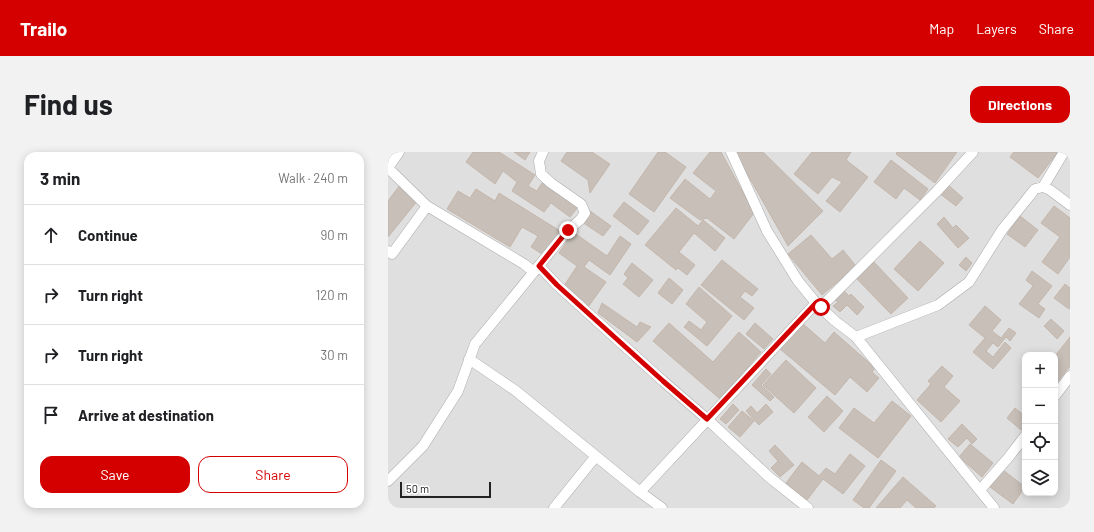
<!DOCTYPE html>
<html lang="en">
<head>
<meta charset="utf-8">
<style>
	:root { --surface:#fff; --page:#f2f2f2; --text:#202124; --muted:#757577; --line:#e0e0e0; --accent:#d40000 }
	body { margin:0; font-family:Barlow,sans-serif; background:var(--page); color:var(--text) }
	.controls { position:absolute; right:12px; bottom:12px; display:grid; overflow:hidden; border-radius:8px; box-shadow:0 2px 10px #0003 }
	.controls button { width:36px; height:36px; display:grid; place-items:center; padding:0; border:0; border-bottom:1px solid var(--line); background:var(--surface); color:var(--text); font:20px sans-serif }
	.scale { position:absolute; left:12px; bottom:10px; width:91px; box-sizing:border-box; padding-left:4px; border:2px solid #222; border-top:0; font-size:11px; line-height:14px; white-space:nowrap; color:#222; -webkit-text-stroke:3px #fff; paint-order:stroke }
	.stop { position:absolute; width:12px; height:12px; margin:-9px; border:3px solid #d40000; border-radius:50%; background:#fff }
	.stop.end { background:#d40000; border-color:#fff; box-shadow:0 1px 4px #0008 }
	.list { margin:0; padding:0; list-style:none }
	h2 { display:flex; justify-content:space-between; align-items:center; height:52px; margin:0; padding:0 16px; font-size:17px }
	h2 small { font-size:13px; font-weight:400; color:var(--muted) }
	.list li { display:grid; grid-template-columns:26px 1fr auto; gap:12px; align-items:center; box-sizing:border-box; height:60px; padding:0 16px; border-top:1px solid var(--line) }
	.list b { display:block; font-size:15px; white-space:nowrap }
	.list em { font-size:13px; font-style:normal; color:var(--muted) }
	.actions { display:flex; gap:8px; padding:12px 16px }
	.actions a { flex:1; padding:9px 0; border:1px solid var(--accent); border-radius:12px; text-align:center; font-size:14px; color:var(--accent) }
	.actions .main { background:var(--accent); color:#fff }
	.icon { flex:none; width:22px; height:22px; fill:none; stroke:currentColor; stroke-width:2; stroke-linecap:round; stroke-linejoin:round }
	.map { position:relative; flex:none; width:682px; height:356px; overflow:hidden; border-radius:12px }
	header { display:flex; align-items:center; gap:24px; box-sizing:border-box; height:56px; padding:0 20px; background:var(--accent); color:#fff }
	header strong { font-size:19px }
	nav { display:flex; gap:22px; margin-inline-start:auto; font-size:14px }
	.intro { display:flex; align-items:center; justify-content:space-between; box-sizing:border-box; height:96px; padding:0 24px }
	h1 { margin:0; font-size:28px }
	.button { padding:10px 18px; border-radius:12px; background:var(--accent); color:#fff; font-size:14px; font-weight:700 }
	main { display:flex; gap:24px; padding:0 24px }
	aside { flex:1; background:var(--surface); border-radius:12px; box-shadow:0 2px 10px #0003 }
	.map>svg:first-child { display:block }
	.residential { fill:#e0dfdf; fill-rule:evenodd }
	.building { fill:#c7bfb8; stroke:#c4b6ab }
	.lines { fill:none; stroke-linecap:round; stroke-linejoin:round }
	.street-casing { stroke:#a9a9a9; stroke-width:11 }
	.street { stroke:#fff; stroke-width:10 }
	.route { stroke:#d40000; stroke-width:5 }
</style>
</head>
<body>
<header>
<strong>Trailo</strong>
<nav><a>Map</a><a>Layers</a><a>Share</a></nav>
</header>
<div class="intro"><h1>Find us</h1><a class="button">Directions</a></div>
<main>
<aside>
<h2>3 min<small>Walk · 240 m</small></h2>
<ul class="list">
<li><svg class="icon" aria-label="ahead" viewBox="0 0 24 24"><path d="M12 20V5M6 11l6-6 6 6"/></svg><div><b>Continue</b></div><em>90 m</em></li>
<li><svg class="icon" aria-label="right" viewBox="0 0 24 24"><path d="M7 20v-9h11M14 6l5 5-5 5"/></svg><div><b>Turn right</b></div><em>120 m</em></li>
<li><svg class="icon" aria-label="right" viewBox="0 0 24 24"><path d="M7 20v-9h11M14 6l5 5-5 5"/></svg><div><b>Turn right</b></div><em>30 m</em></li>
<li><svg class="icon" aria-label="arrive" viewBox="0 0 24 24"><path d="M6 21V4h12l-3 4 3 4H6"/></svg><div><b>Arrive at destination</b></div></li>
</ul>
<div class="actions"><a class="main">Save</a><a>Share</a></div>
</aside>
<div class="map">
<svg width="682" height="356" viewBox="0 0 682 356">
	<rect width="100%" height="100%" fill="#f2efe9"/>
	<!-- residential -->
	<path class="residential" d="M0 0H682V356H0ZM637 203H667V341H637Z"/>
	<!-- building -->
	<path class="building" d="M85 0H111L147 23 140 34 149 39 154 31 190 55 182 65 163 51 156 60 124 39 129 30 115 19 107 32 78 10Z
		M126 0H142L137 8Z
		M179 0H204L222 12 202 41 200 28 173 9Z
		M270 0H277L298 15 266 60 241 42Z
		M322 0H333L366 61 346 87 319 66 312 68 282 46 297 27 322 47 328 39 305 21Z
		M347 0H375L435 59 400 94Z
		M424 0H463L458 8 480 25 452 60 438 49 454 30 444 25 430 42 406 22Z
		M509 0H569L547 31 508 2Z
		M626 0H670L650 26 622 5Z
		M503 8 540 37 532 48 516 36 508 47 486 30Z
		M559 32 575 46 568 54 551 41Z
		M12 33 30 48 0 85V49Z
		M88 37 107 49 111 41 172 79 157 104 143 95 150 84 134 75 122 95 59 57 70 39 82 46Z
		M236 50 261 69 250 83 225 64Z
		M666 54 682 66V105L670 122 654 110 672 85 653 71Z
		M288 56 310 74 315 68 337 86 327 99 306 81 291 100 307 113 299 123 290 116 288 118 257 93Z
		M202 59 223 74 215 84 194 70Z
		M632 64 650 78 637 95 619 82Z
		M556 65 565 76 568 73 581 86 570 96 549 72Z
		M185 80 219 104 232 84 243 92 222 123 201 108 196 115 218 130 200 155 174 137 189 114 171 101Z
		M423 83 444 107 455 98 468 114 434 143 400 102Z
		M532 89 556 111 530 139 506 117Z
		M578 105 584 111 578 119 571 113Z
		M334 108 370 137 364 144 357 139 352 145 366 156 356 168 313 133Z
		M485 109 520 146 503 162 468 126Z
		M244 111 265 128 251 145 235 132 240 126 236 122Z
		M644 119 664 134 650 152 657 157 651 166 631 152 645 134 638 128Z
		M281 126 295 138 284 152 270 141Z
		M677 132 682 136V155L681 157 666 146Z
		M311 135 344 164 319 194 296 175 301 169 313 178 319 170 298 152Z
		M455 138 461 144 463 142 476 155 469 163 459 153 452 160 445 154 450 150 446 147Z
		M214 151 249 175 252 170 263 175 249 190 210 161Z
		M597 154 613 168 604 179 613 186 621 176 628 181 622 189 618 185 610 195 605 191 598 199 605 205 617 190 623 196 605 217 585 200 597 186 581 173Z
		M663 167 676 179 669 187 656 174Z
		M281 171 325 210 351 180 373 200 332 247 265 189Z
		M367 171 385 187 376 197 358 182Z
		M414 171 437 191 446 180 487 216 484 220 491 226 479 240 462 225 447 243 392 197Z
		M682 185V214L668 232 667 204Z
		M398 208 428 236 406 261 375 233Z
		M554 214 565 224 556 235 572 249 553 270 529 248 543 232 540 229Z
		M378 217 383 222 373 233 386 245 382 249 364 233Z
		M439 244 455 259 436 280 420 265Z
		M504 249 523 264 490 306 451 276 466 256 486 271Z
		M345 252 351 258 338 272 332 267Z
		M378 252 385 260 371 273 358 259 363 254 369 261Z
		M627 256 637 264V273L633 278 619 266Z
		M354 259 366 269 352 285 340 275Z
		M574 272 589 287 584 292 579 286 570 295 560 287Z
		M582 292 605 311 594 325 571 305Z
		M387 293 406 313 392 325 383 316 390 309 381 299Z
		M462 302 477 314 455 342 435 327 419 348 398 331 414 310 431 324 438 316 447 322Z
		M493 308 508 319 481 356H476L465 348Z
		M615 318 637 335 625 352 602 335Z
		M515 325 548 354 546 356H528L519 348 512 356H488Z"/>
	<g class="lines">
		<defs>
			<path id="street" d="M343 0 379 79 410 129 428 151 447 169 468 185 606 356
				M655 35 676 0
				M39 54 136 112 146 120
				M0 99 4 102 39 54 0 16 11 0
				M151 114 169 133 275 229 319 267 381 325 420 356
				M433 155 549 39 585 0
				M468 185 550 153 581 130 614 78 647 37 655 35 662 38 682 53
				M81 207 128 239 252 340 274 356
				M667 244 682 224
				M0 329 35 294 70 239 87 192 180 78 192 68 197 61 193 52 163 31 153 22 151 9 155 0
				M592 338 620 306 637 284
				M252 340 428 151
				M166 356 208 304"/>
		</defs>
		<!-- street casing -->
		<use href="#street" class="street-casing"/>
		<!-- street -->
		<use href="#street" class="street"/>
	</g>
	<g class="lines">
		<!-- route -->
		<path class="route" d="M180 78 151 114 169 133 275 229 319 267 428 151 433 155"/>
	</g>
</svg>
<div class="controls">
<button>+</button>
<button>−</button>
<button><svg class="icon" aria-label="locate" viewBox="0 0 24 24"><circle cx="12" cy="12" r="6"/><path d="M12 2v4M12 18v4M2 12h4M18 12h4"/></svg></button>
<button><svg class="icon" aria-label="layers" viewBox="0 0 24 24"><path d="M12 4l9 5-9 5-9-5zM3 14l9 5 9-5"/></svg></button>
</div>
<div class="scale">50 m</div>
<div class="stop" style="left:433px;top:155px"></div>
<div class="stop end" style="left:180px;top:78px"></div>
</div>
</main>
</body>
</html>
